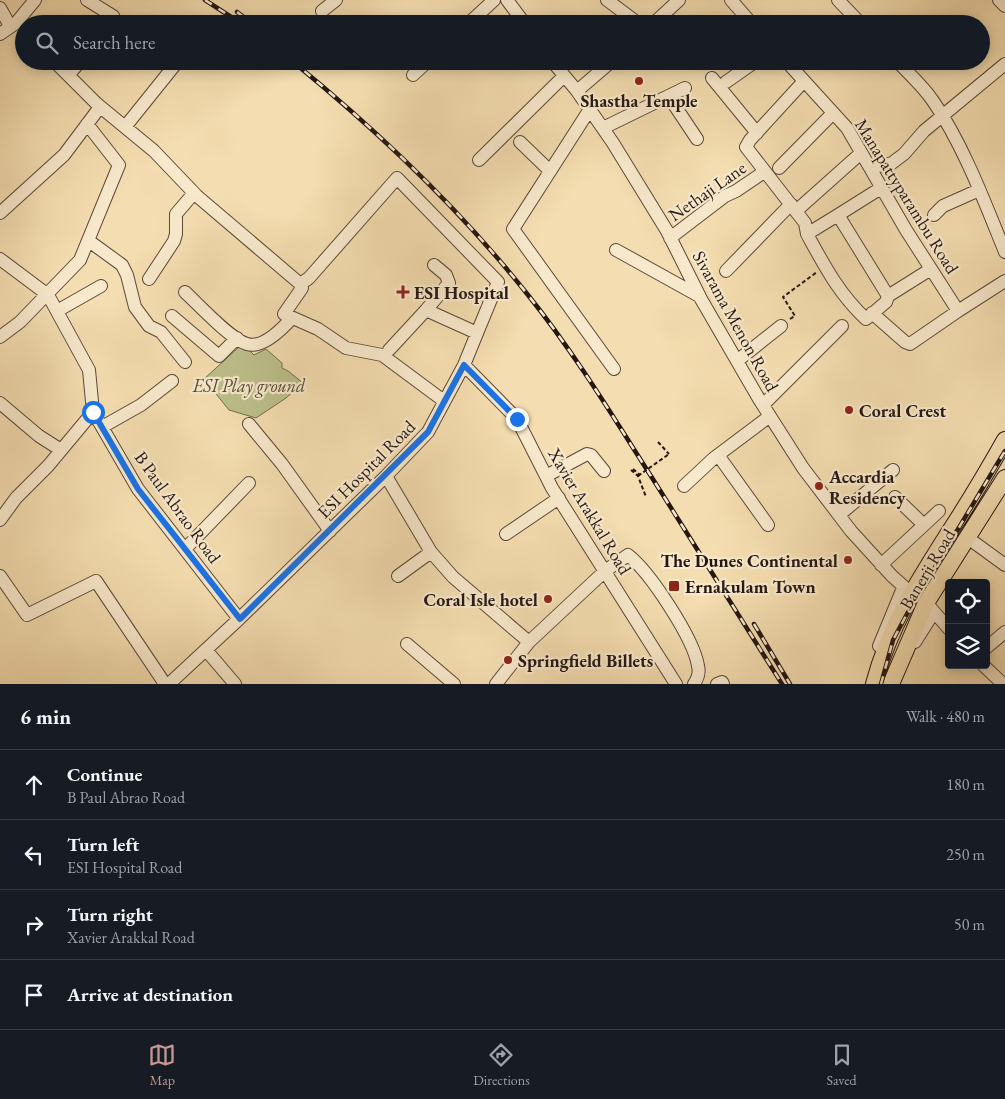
<!DOCTYPE html>
<html lang="en">
<head>
<meta charset="utf-8">
<style>
	:root { --surface:#171b24; --page:#242831; --text:#f1f3f6; --muted:#9ea1a6; --line:#363941; --accent:#c59692 }
	body { margin:0; font-family:"EB Garamond",serif; background:var(--page); color:var(--text) }
	.controls { position:absolute; right:15px; bottom:15px; display:grid; overflow:hidden; border-radius:5px; box-shadow:0 2px 12px #0003 }
	.controls button { width:45px; height:45px; display:grid; place-items:center; padding:0; border:0; border-bottom:1px solid var(--line); background:var(--surface); color:var(--text); font:25px sans-serif }
	.stop { position:absolute; width:15px; height:15px; margin:-11px; border:4px solid #1a73e8; border-radius:50%; background:#fff }
	.stop.end { background:#1a73e8; border-color:#fff; box-shadow:0 1px 5px #0008 }
	.list { margin:0; padding:0; list-style:none }
	h2 { display:flex; justify-content:space-between; align-items:center; height:65px; margin:0; padding:0 20px; font-size:21px }
	h2 small { font-size:16px; font-weight:400; color:var(--muted) }
	.list li { display:grid; grid-template-columns:32px 1fr auto; gap:15px; align-items:center; box-sizing:border-box; height:70px; padding:0 20px; border-top:1px solid var(--line) }
	.list b { display:block; font-size:19px; white-space:nowrap }
	.list p { margin:0; font-size:16px; white-space:nowrap; color:var(--muted) }
	.list em { font-size:16px; font-style:normal; color:var(--muted) }
	.icon { flex:none; width:28px; height:28px; fill:none; stroke:currentColor; stroke-width:2; stroke-linecap:round; stroke-linejoin:round }
	.map { position:relative; flex:none; width:1005px; height:684px; overflow:hidden }
	.search { position:absolute; background:var(--surface); box-shadow:0 2px 12px #0003; left:15px; right:15px; top:15px; height:55px; display:flex; align-items:center; gap:12px; box-sizing:border-box; padding:0 18px; border-radius:28px; color:var(--muted); font-size:19px }
	.sheet { height:345px; background:var(--surface) }
	nav { display:flex; justify-content:space-around; align-items:center; box-sizing:border-box; height:70px; border-top:1px solid var(--line); background:var(--surface); font-size:14px; color:var(--muted) }
	nav a { display:grid; justify-items:center; gap:2px }
	nav .on { color:var(--accent) }
	.map>svg:first-child { display:block }
	.green { fill:#bcc08b; stroke:#706c4e }
	.lines { fill:none; stroke-linecap:round; stroke-linejoin:round }
	.minor-casing { stroke:#58483a; stroke-width:14 }
	.major-casing { stroke:#241712; stroke-width:18 }
	.path { stroke:#241712; stroke-width:2; stroke-dasharray:4 2.5; stroke-linecap:butt }
	.minor { stroke:#f8e9cc; stroke-width:12 }
	.major { stroke:#f4ddb0; stroke-width:16 }
	.rail-casing { stroke:#241712; stroke-width:4.5 }
	.rail { stroke:#f8e9cc; stroke-width:2.5; stroke-dasharray:8; stroke-linecap:butt }
	.path-bridge { stroke:#241712; stroke-width:2; stroke-dasharray:4 2.5; stroke-linecap:butt }
	.route { stroke:#1a73e8; stroke-width:6 }
	.poi-dot { fill:#8f2418; stroke:#f8e9cc; stroke-width:2 }
	.labels { text-anchor:middle; dominant-baseline:central; stroke-width:4.5; stroke-linejoin:round; paint-order:stroke }
	.poi-label { font-size:18px; font-weight:bold; fill:#241712; stroke:#f8e9cc; text-anchor:start }
	.street-label { font-size:18px; fill:#241712; stroke:#f8e9cc }
	.park-label { font-size:18px; font-style:italic; fill:#524a36; stroke:#f8e9cc }
</style>
</head>
<body>
<div class="map">
<svg width="1005" height="684" viewBox="0 0 1005 684">
	<rect width="100%" height="100%" fill="#f4ddb0"/>
	<filter id="stains"><feTurbulence type="fractalNoise" baseFrequency=".004" numOctaves="4"/><feColorMatrix values="0 0 0 0 .2 0 0 0 0 .09 0 0 0 0 .02 0 0 0 .5 -.17"/></filter>
	<radialGradient id="worn" r=".72"><stop offset=".6" stop-color="#630" stop-opacity="0"/><stop offset="1" stop-color="#630" stop-opacity=".3"/></radialGradient>
	<!-- green -->
	<path class="green" d="M239 347 249 350 254 355 266 349 282 363V368L288 371 303 383 286 398 256 418 229 410 204 379Z"/>
	<g class="lines">
		<defs>
			<path id="minor" d="M87 0 113 16 117 24
				M507 0 525 24
				M607 0 639 24
				M731 0 752 24
				M838 0 861 24
				M999 0 1005 6
				M0 8 10 26
				M322 11 336 0
				M468 24 494 0
				M653 24 679 0
				M0 34 16 23 35 0
				M54 61 97 104 154 151 197 196 298 282 302 283 309 278 397 178 498 282 464 365 428 432 386 476 239 619 169 684
				M552 61 577 91 613 143 667 231 701 299 759 399 803 468 851 531 892 576 911 593
				M786 61 847 128 906 230 958 311 1005 281
				M897 61C909 74 923 86 933 101 963 144 985 203 1005 252
				M68 75 81 61
				M413 75 428 61
				M712 78 757 133
				M804 81 750 140 746 147 805 223 807 234
				M726 82 756 61
				M577 91 612 61
				M669 97 697 139
				M590 109 513 229 614 369
				M125 127 178 61
				M603 128 685 88
				M520 142 550 171
				M479 160 563 77
				M779 168 833 113
				M870 168 892 163 904 154 924 131 1005 64
				M796 211 861 153
				M0 213 64 155 100 107
				M838 215 807 234C824 265 839 294 866 319L886 302 888 296 838 215 881 188
				M934 215 943 206 979 190
				M670 238 725 196 736 191 764 172
				M89 241 122 265 127 275 135 307 149 326 161 332 185 362
				M616 250 699 296
				M0 259 48 295 89 370 93 412 102 427 138 489 239 619
				M434 265 446 275 449 283 426 310 477 333
				M726 271 791 204
				M149 279 174 241 176 234V214L194 193
				M302 288 284 314 318 329 346 348 382 355 444 401
				M185 292C199 305 230 339 247 344 263 349 283 328 292 318
				M888 296 931 269
				M57 311 101 286
				M872 313 905 342 910 344 958 311
				M172 316 219 356 237 338
				M0 337 20 322 80 260 119 165 87 124
				M389 350 426 310
				M737 361 781 326
				M464 365 517 419 552 488 676 684
				M0 403 39 436 61 450
				M763 405 842 326
				M249 424 282 464 330 531
				M102 427 141 405 172 381
				M718 455 768 525
				M386 476 431 552 453 577 529 642
				M546 476 587 454 591 455 604 471
				M684 486 714 458 770 416
				M895 497 924 525
				M839 515 893 470
				M0 520 16 498 48 466 93 412
				M506 534 559 498
				M968 538 1005 565
				M185 549 249 483
				M881 565 939 511
				M0 576 27 615 96 581 165 684
				M398 576 431 552
				M929 606 949 629
				M915 642 934 612
				M407 644 454 684
				M879 646 903 588
				M986 648 1005 632
				M206 650 235 684
				M983 665 1003 684
				M496 684 529 642 605 571 628 555C650 572 694 639 698 666 700 673 698 678 694 684
				M717 684 722 682 723 684"/>
			<path id="major" d="M874 684C889 626 920 578 952 528 971 499 988 470 1005 440
				M891 684 926 603 1005 478"/>
		</defs>
		<!-- minor casing -->
		<use href="#minor" class="minor-casing"/>
		<!-- major casing -->
		<use href="#major" class="major-casing"/>
		<!-- path -->
		<path class="path" d="M790 319 795 316 783 297 817 272
			M658 442 669 454
			M633 469 640 475
			M631 470 638 476 646 497"/>
		<!-- minor -->
		<use href="#minor" class="minor"/>
		<!-- major -->
		<use href="#major" class="major"/>
		<defs>
			<path id="rail" d="M205 0 242 24
				M237 12 253 24
				M292 61C378 131 459 208 528 295 576 355 615 420 656 484 698 551 740 617 782 684
				M754 624 790 684
				M881 684 893 640 907 614 1005 451"/>
		</defs>
		<!-- rail casing -->
		<use href="#rail" class="rail-casing"/>
		<!-- rail -->
		<use href="#rail" class="rail"/>
		<!-- path-bridge -->
		<path class="path-bridge" d="M638 476 669 454"/>
	</g>
	<g class="lines">
		<!-- route -->
		<path class="route" d="M93 412 138 489 240 619 428 432 464 365 517 419"/>
	</g>
	<!-- markers -->
	<g class="poi-dot">
		<circle cx="639" cy="81" r="5"/>
		<path d="M400.5 284.5h5v5h5v5h-5v5h-5v-5h-5v-5h5z"/>
		<circle cx="849" cy="410" r="5"/>
		<circle cx="819" cy="486" r="5"/>
		<circle cx="848" cy="560" r="5"/>
		<rect x="668" y="580" width="12" height="12" rx="2.5"/>
		<circle cx="548" cy="599" r="5"/>
		<circle cx="508" cy="660" r="5"/>
	</g>
	<g class="labels">
		<!-- poi labels -->
		<g class="poi-label">
			<text x="639" y="100" text-anchor="middle">Shastha Temple</text>
			<text x="414" y="292">ESI Hospital</text>
			<text x="859" y="410">Coral Crest</text>
			<text x="829" y="476">Accardia<tspan x="829" dy="21">Residency</tspan></text>
			<text x="838" y="560" text-anchor="end">The Dunes Continental</text>
			<text x="685" y="586">Ernakulam Town</text>
			<text x="538" y="599" text-anchor="end">Coral Isle hotel</text>
			<text x="518" y="660">Springfield Billets</text>
		</g>
		<!-- street labels -->
		<g class="street-label">
			<text transform="translate(707 191) rotate(-35)">Nethaji Lane</text>
			<text transform="translate(907 196) rotate(58)">Manapattyparambu Road</text>
			<text transform="translate(736 321) rotate(61)">Sivarama Menon Road</text>
			<text transform="translate(366 469) rotate(-45)">ESI Hospital Road</text>
			<text transform="translate(178 507) rotate(54)">B Paul Abrao Road</text>
			<text transform="translate(590 511) rotate(59)">Xavier Arakkal Road</text>
			<text transform="translate(927 569) rotate(-59)">Banerji Road</text>
		</g>
		<!-- park labels -->
		<g class="park-label">
			<text x="249" y="385">ESI Play ground</text>
		</g>
	</g>
	<rect width="100%" height="100%" filter="url(#stains)"/>
	<rect width="100%" height="100%" fill="url(#worn)"/>
</svg>
<div class="controls">
<button><svg class="icon" aria-label="locate" viewBox="0 0 24 24"><circle cx="12" cy="12" r="6"/><path d="M12 2v4M12 18v4M2 12h4M18 12h4"/></svg></button>
<button><svg class="icon" aria-label="layers" viewBox="0 0 24 24"><path d="M12 4l9 5-9 5-9-5zM3 14l9 5 9-5"/></svg></button>
</div>
<div class="stop" style="left:93px;top:412px"></div>
<div class="stop end" style="left:517px;top:419px"></div>
<div class="search"><svg class="icon" aria-label="search" viewBox="0 0 24 24"><circle cx="10" cy="10" r="6"/><path d="M15 15l6 6"/></svg>Search here</div>
</div>
<section class="sheet">
<h2>6 min<small>Walk · 480 m</small></h2>
<ul class="list">
<li><svg class="icon" aria-label="ahead" viewBox="0 0 24 24"><path d="M12 20V5M6 11l6-6 6 6"/></svg><div><b>Continue</b><p>B Paul Abrao Road</p></div><em>180 m</em></li>
<li><svg class="icon" aria-label="left" viewBox="0 0 24 24"><path d="M17 20v-9H6M10 6l-5 5 5 5"/></svg><div><b>Turn left</b><p>ESI Hospital Road</p></div><em>250 m</em></li>
<li><svg class="icon" aria-label="right" viewBox="0 0 24 24"><path d="M7 20v-9h11M14 6l5 5-5 5"/></svg><div><b>Turn right</b><p>Xavier Arakkal Road</p></div><em>50 m</em></li>
<li><svg class="icon" aria-label="arrive" viewBox="0 0 24 24"><path d="M6 21V4h12l-3 4 3 4H6"/></svg><div><b>Arrive at destination</b></div></li>
</ul>
</section>
<nav>
<a class="on"><svg class="icon" aria-label="map" viewBox="0 0 24 24"><path d="M3 6l6-2 6 2 6-2v14l-6 2-6-2-6 2zM9 4v14M15 6v14"/></svg>Map</a>
<a><svg class="icon" aria-label="directions" viewBox="0 0 24 24"><path d="M12 3l9 9-9 9-9-9zM9 14v-3h6M13 9l2 2-2 2"/></svg>Directions</a>
<a><svg class="icon" aria-label="saved" viewBox="0 0 24 24"><path d="M7 4h10v16l-5-4-5 4z"/></svg>Saved</a>
</nav>
</body>
</html>
